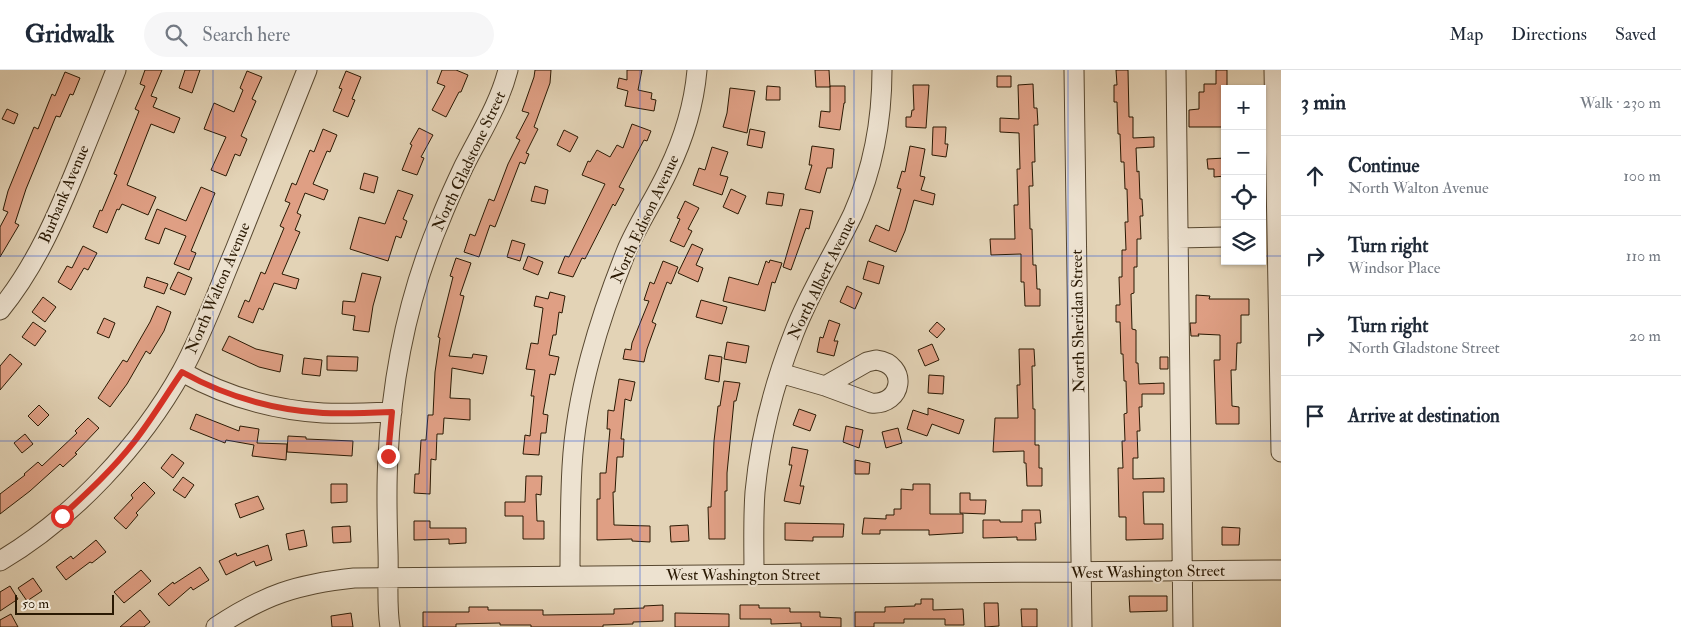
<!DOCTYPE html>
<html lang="en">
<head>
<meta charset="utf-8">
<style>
	:root { --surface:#fff; --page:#f6f6f7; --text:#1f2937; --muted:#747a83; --line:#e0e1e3 }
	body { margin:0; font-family:"IM FELL Double Pica",serif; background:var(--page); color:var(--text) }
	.controls { position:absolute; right:15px; top:15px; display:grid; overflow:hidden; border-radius:0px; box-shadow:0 1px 4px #0004 }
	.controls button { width:45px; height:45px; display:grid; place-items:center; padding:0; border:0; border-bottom:1px solid var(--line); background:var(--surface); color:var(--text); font:25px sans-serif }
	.scale { position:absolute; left:15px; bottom:12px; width:99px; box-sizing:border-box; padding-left:5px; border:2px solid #2a1903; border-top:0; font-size:14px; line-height:18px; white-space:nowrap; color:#2a1903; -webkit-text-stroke:4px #ede2d0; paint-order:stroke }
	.stop { position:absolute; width:15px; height:15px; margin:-11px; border:4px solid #d93025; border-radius:50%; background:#fff }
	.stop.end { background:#d93025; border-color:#fff; box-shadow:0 1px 5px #0008 }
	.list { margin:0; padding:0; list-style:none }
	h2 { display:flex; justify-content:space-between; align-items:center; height:65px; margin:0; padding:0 20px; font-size:21px }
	h2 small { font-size:16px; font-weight:400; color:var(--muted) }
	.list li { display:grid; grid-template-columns:32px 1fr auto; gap:15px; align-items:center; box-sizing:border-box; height:80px; padding:0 20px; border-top:1px solid var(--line) }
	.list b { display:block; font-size:19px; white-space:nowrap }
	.list p { margin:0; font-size:16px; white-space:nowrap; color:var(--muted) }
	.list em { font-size:16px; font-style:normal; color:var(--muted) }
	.icon { flex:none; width:28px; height:28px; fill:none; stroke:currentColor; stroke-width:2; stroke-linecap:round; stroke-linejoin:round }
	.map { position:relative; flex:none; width:1281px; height:557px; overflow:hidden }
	header { display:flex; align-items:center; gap:30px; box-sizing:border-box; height:70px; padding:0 25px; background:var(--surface); border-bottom:1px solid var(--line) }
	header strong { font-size:24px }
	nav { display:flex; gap:28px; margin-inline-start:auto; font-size:18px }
	.search { width:350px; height:45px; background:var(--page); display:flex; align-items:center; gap:12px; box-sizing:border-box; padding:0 18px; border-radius:28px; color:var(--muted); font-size:19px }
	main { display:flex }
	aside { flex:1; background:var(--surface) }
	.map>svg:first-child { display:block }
	.building { fill:#df9f84; stroke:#2a1903 }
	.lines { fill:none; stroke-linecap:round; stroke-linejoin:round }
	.minor-casing { stroke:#584830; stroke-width:21 }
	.minor { stroke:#ede2d0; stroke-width:19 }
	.route { stroke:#d93025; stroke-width:6 }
	.grid { fill:none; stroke:#1d4ed8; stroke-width:1; stroke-opacity:0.55 }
	.labels { text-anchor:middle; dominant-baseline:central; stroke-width:4; stroke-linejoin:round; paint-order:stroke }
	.street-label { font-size:16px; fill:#2a1903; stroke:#ede2d0 }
</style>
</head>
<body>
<header>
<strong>Gridwalk</strong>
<div class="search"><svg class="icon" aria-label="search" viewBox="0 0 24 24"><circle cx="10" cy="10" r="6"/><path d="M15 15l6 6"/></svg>Search here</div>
<nav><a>Map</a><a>Directions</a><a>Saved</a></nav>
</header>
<main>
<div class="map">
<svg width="1281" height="557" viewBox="0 0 1281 557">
	<rect width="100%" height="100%" fill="#e3d3b6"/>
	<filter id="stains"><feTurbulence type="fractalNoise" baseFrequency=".004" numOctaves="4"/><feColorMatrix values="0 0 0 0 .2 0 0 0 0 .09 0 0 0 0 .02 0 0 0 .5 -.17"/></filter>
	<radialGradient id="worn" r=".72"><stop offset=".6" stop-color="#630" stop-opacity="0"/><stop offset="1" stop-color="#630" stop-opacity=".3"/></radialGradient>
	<!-- building -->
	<path class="building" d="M145 0H162L151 26 157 28 153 37 180 48 174 63 151 54 127 115 156 127 148 145 122 134 119 140 117 139 107 163 93 157 100 140 102 141 117 105 114 104 139 41 135 39 145 16 140 14Z
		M185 0H200L192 23 179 18Z
		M442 0H456L468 5 461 22H459L446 47 432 40 445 16 437 13Z
		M535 0H551L550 13 534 57 538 59 526 83 529 84 525 94 520 92 495 157 490 155 479 187 464 182 470 164 475 166 489 129 494 131 508 94 520 70 516 68 529 43 522 41 534 7Z
		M627 0H642L638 20 652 23 651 29 656 30 654 41 625 36 628 21 617 18 619 8 627 10Z
		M815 0H829L830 17H816Z
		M1116 0H1128L1129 47H1133V68L1154 67V77L1136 78 1137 102 1139 101 1140 129H1142L1143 146H1140L1141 169H1137V197H1134V223L1131 224 1132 259 1136 260V293H1138L1139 314 1164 313V324H1142V337H1139L1140 361H1137L1138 388H1133V409L1164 408V422H1143L1144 454H1163V469L1126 470V447H1119L1118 398H1123L1122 371H1125L1124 344 1127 343 1126 311H1124L1123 284H1121L1120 252H1116V235H1120L1119 207H1122V180H1126L1125 152H1128L1127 119H1125L1124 92H1121L1120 64H1118L1117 32H1114V15H1117Z
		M1216 0H1227V19H1225V57H1189V40L1199 39V22H1204V14H1216Z
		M247 1 262 7 252 29 256 31 241 66 247 69 240 86 235 84 226 106 211 100 226 67 204 59 214 33 234 42 243 20 240 18Z
		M346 1 361 7 352 29 355 30 348 47 333 41 342 19 339 18Z
		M65 2 80 8 73 25 70 24 60 47 56 46 26 119 15 153 19 155 0 187V157L8 142 3 140 8 121 34 57 38 59 52 24 55 26Z
		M997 6H1011V17H997Z
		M1033 14 1034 38H1037L1038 55H1034L1035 92H1032L1033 116H1029L1030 159H1032L1033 195H1036L1037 219H1040V236H1025L1024 212H1021V184L991 185 990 169H1015L1014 135H1018L1017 99H1020L1019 63 1000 62V48L1019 49 1018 15Z
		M913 15H929L926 58 906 57V47H911L912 40H914Z
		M767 16 780 17V30H766Z
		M830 16H845V33H844L840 60 819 57 821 41 830 42Z
		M730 18 755 21 747 63 723 57 727 43Z
		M7 39 18 44 14 54 2 49Z
		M632 54 651 61 647 71 644 70 619 117 624 119 615 136 613 134 585 189 582 188 573 207 558 203 565 186 569 187 605 114 582 105 588 91 590 92 597 80 610 87 617 75 623 78Z
		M933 57H946L945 74H948L946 87 932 85Z
		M419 58 433 65 421 87 424 88 417 105 402 100 412 75 410 74Z
		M323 59 337 65 330 82 327 81 313 114 328 120 324 130 305 123 297 143 301 145 295 160 300 162 282 204 299 209 296 219 274 213 263 240 259 238 253 253 238 247 245 230 249 232 261 202 265 204 284 158 280 156 290 133 285 131 292 113 296 115 310 80 314 82Z
		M750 59 765 62 762 78 747 75Z
		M564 60 578 67 570 82 557 75Z
		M812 76 834 79 832 98H827L820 123 805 119 812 95H809Z
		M910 76 925 79 920 106 925 107 921 120 935 124 933 135 914 130 905 161 896 182 869 171 876 155 889 161 901 119 897 118 902 101 905 102Z
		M712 77 728 82 720 105 728 107 722 125 693 115 699 98 705 100Z
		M1225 88V106L1214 107V99H1208L1207 89Z
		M364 103 378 107 374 123 360 119Z
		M535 116 548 120 545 134 531 131Z
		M201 117 215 123 191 181 196 183 189 200 174 194 186 166 165 158 159 174 145 169 157 139 186 151Z
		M731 119 746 126 738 144 723 137Z
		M398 120 413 125 403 149 407 151 401 168 396 166 388 191 350 179 359 147 385 154Z
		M768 122 784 124 782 136 766 134Z
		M685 131 699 138 688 159 692 161 684 177 670 171 680 149 677 148Z
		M800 139 813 141 809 159 806 158 791 200 783 197Z
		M512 170 525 174 520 191 507 187Z
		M692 174 703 179 696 195 703 198 698 212 678 203Z
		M83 176 97 183 88 200 84 198 71 220 58 212 67 196 72 198Z
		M528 186 543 192 538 205 523 199Z
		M456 188 471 193 460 225 464 226 449 286 472 288 473 284 487 286 483 304 452 298 450 328 470 329V350L444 348 443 364H437L436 390 431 389 430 424 414 423 415 404H419L421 370H426L428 345H433L435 302 440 268 438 267 453 207 450 206Z
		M770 190 782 193 775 213 772 212 765 241 723 231 729 207 758 215 766 191 769 193Z
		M663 191 678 197 671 214 667 212 652 252 656 254 647 279 644 292 623 289 625 279 631 280 632 273 649 231 644 230 650 212 654 214Z
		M868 191 884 196 879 214 863 209Z
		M178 202 192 208 185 225 170 219Z
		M362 203 381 207 373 236 369 262 353 260 355 246 342 244 343 231 355 232Z
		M147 207 168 214 164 224 144 217Z
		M847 216 862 223 855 239 840 232Z
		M550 222 565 226 562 243 559 242 556 265H553L549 285 559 287 555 305 550 304 543 344 548 345 546 363H541L539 385 523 384 525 365 530 366 534 326H531L535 300 526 299 531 273 538 274 543 238 534 236 536 226 548 229Z
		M1196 225 1210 226 1209 229H1249V245H1241V273H1237L1236 300H1231L1232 336 1239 337V354H1216L1214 290H1220V265L1198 264 1199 266H1191L1190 253H1196Z
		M43 227 56 237 45 252 32 242Z
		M701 230 727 237 722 254 696 247Z
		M157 236 171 242 164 261 150 284 146 281 127 314 110 337 98 328 123 290 127 292 150 252Z
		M104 248 115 253 109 268 97 263Z
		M829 250 840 254 834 271H838L834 286 817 282 820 267 823 268Z
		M33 252 46 261 35 276 22 267Z
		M937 252 945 259 937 268 929 261Z
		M229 266 256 279 283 285 280 302 259 297 222 280Z
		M727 272 749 276 746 293 724 289Z
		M932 274 939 290 925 296 918 280Z
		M1019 279H1034L1035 296H1032L1033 339H1035V375H1039V398H1042V416H1027L1026 393H1024V381L993 382 995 348H1018L1017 315H1020Z
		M10 284 22 294 0 320V296Z
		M709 285 722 287 719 312 705 309Z
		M327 286 358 287 357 301 327 300Z
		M1160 287H1168V299H1160Z
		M304 288 322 290 320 306 302 304Z
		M929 305 944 306 943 324 928 323Z
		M619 309 635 312 631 331 625 329 621 369H624L623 387H617L615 422H613L614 455 650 456V472L632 471V469L597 470V429H600V403H606L610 359H607L608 340 614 341Z
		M724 311 740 313 736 331H734L727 403V421H725V469H709L708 437H711L714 371 718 336H720Z
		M39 335 49 345 38 356 28 346Z
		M928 338 964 350 959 364 932 354 927 366 907 359 913 340 928 345Z
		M799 339 816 345 810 361 793 355Z
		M196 344 239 361 240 356 259 359 257 373 287 374 286 390 252 386 254 375 226 370 225 373 190 359Z
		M88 348 99 358 75 383 77 384 63 397 60 394 30 421 0 444V424L25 405 24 404 38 392 42 396 77 363 75 361Z
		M846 356 863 360 859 378 843 372Z
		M898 358 902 373 886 378 882 362Z
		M25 364 33 374 22 383 14 373Z
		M288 366 306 367V369L353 371 352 386 287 382Z
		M792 377 808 380 800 416H804L800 434 784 431 792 395H789Z
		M172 384 184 393 173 408 161 398Z
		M855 390 870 393 869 404H855Z
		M526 406H542L541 425 536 424 537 451H544V469H523V446H505V432H525Z
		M183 407 194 415 185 428 173 420Z
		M144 412 155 423 136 443 138 445 126 459 114 448 133 428 131 425Z
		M331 414H347V432L331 433Z
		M913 414H930V444H963V463L929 465V460H880V464H862L864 448 886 449V445H894V439H901V419L913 420Z
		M960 423H970V430H986L985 444 960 443Z
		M258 426 264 439 240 448 235 434Z
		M1022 440H1040L1041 453H1035L1036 470H1017V467L983 468V450H1000V452H1022Z
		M414 451H430V458H466V473L449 474V469L414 470Z
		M785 453 844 454 843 467H813V471L785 470Z
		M688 455 689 471 671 472 670 456Z
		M350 456 351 472 333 473 332 457Z
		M1222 457 1240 458 1239 475H1222Z
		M304 460 307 476 289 480 286 464Z
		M96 470 106 482 92 493 90 492 66 510 56 497 71 486 73 489Z
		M268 475 272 490 256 496 254 491 226 505 219 491 236 483 237 486Z
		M200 497 209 510 193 520 191 517 169 536 158 524 173 512 174 514Z
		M141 500 151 511 124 533 114 522Z
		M33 508 42 521 27 531 18 518Z
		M10 516 18 529 0 541V522Z
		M1129 526H1167V541L1130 542Z
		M921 529H933V540L963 539 964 555H945V549H904V553H874V557H855V542H885V537L915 536V534H921Z
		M984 533H998L999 556 985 557Z
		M663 535V551L633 552V554L603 555V557H531V555H500V553L456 554V557H423V542H469V537H488V540H543V545L614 544V539L644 538V536Z
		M740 535H759V538H790V542H820V547L841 548V557H801V553L771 554V549H740Z
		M1021 539H1037V557H1022Z
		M140 540 150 552 144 557H120Z
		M351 543 353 557H332L331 546Z
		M675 543 729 544V557H675Z
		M11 544 18 557H0V550Z"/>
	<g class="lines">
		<defs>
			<path id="minor" d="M1074 0 1082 557
				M1176 0 1183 557
				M1274 0 1281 382
				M1178 168 1225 167
				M0 240C36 196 58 144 79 92 91 62 104 31 116 0
				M876 290C909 294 903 336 871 333L825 316 867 292Z
				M182 302C225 326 273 340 323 343 346 344 369 343 392 342
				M780 303 825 316
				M0 491C73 448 141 375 182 301 203 263 218 220 235 180 259 120 283 60 307 0
				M754 505C754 477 753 449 755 422 760 368 774 314 794 263 810 221 834 184 853 144 873 99 882 49 882 0
				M570 506C570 470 570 433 572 397 576 323 599 250 626 182 638 153 655 129 668 101 683 70 694 35 697 0
				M216 557C264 525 297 514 354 508L1281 500
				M390 557C386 533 389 506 388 481 387 450 386 418 388 387 392 306 409 223 441 148 448 130 456 113 464 96 480 64 499 35 508 0"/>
		</defs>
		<!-- minor casing -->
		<use href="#minor" class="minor-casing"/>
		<!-- minor -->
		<use href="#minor" class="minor"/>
	</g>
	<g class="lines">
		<!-- route -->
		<path class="route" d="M62 446C87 423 113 399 134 372 152 349 166 325 182 302 225 326 273 340 323 343 346 344 369 343 392 342L388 386"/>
	</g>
	<!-- grid -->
	<path class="grid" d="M213 0V557M427 0V557M640 0V557M854 0V557M1068 0V557M0 186H1225M1262 186H1281M0 371H1281"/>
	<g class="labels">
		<!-- street labels -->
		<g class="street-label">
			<text transform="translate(469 91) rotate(-65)">North Gladstone Street</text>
			<text transform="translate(64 124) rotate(-67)">Burbank Avenue</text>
			<text transform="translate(645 149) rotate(-65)">North Edison Avenue</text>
			<text transform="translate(822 208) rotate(-64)">North Albert Avenue</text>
			<text transform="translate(218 218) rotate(-67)">North Walton Avenue</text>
			<text transform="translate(1078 251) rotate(-91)">North Sheridan Street</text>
			<text transform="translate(1148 502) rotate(-1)">West Washington Street</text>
			<text x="743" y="505">West Washington Street</text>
		</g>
	</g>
	<rect width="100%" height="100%" filter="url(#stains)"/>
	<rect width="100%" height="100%" fill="url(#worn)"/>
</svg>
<div class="controls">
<button>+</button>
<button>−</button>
<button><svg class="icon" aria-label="locate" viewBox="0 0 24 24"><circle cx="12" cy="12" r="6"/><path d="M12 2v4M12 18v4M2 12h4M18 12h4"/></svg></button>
<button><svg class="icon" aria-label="layers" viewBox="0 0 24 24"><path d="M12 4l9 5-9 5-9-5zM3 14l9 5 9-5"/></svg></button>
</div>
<div class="scale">50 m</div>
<div class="stop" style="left:62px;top:446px"></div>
<div class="stop end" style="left:388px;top:386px"></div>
</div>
<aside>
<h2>3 min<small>Walk · 230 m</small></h2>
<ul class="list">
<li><svg class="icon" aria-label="ahead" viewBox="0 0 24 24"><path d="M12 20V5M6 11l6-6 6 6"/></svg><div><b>Continue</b><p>North Walton Avenue</p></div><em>100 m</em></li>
<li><svg class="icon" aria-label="right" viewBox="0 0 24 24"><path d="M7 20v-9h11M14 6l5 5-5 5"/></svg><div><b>Turn right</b><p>Windsor Place</p></div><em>110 m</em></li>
<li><svg class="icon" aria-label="right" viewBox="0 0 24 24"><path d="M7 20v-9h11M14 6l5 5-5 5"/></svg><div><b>Turn right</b><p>North Gladstone Street</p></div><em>20 m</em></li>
<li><svg class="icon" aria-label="arrive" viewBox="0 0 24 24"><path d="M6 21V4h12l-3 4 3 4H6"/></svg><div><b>Arrive at destination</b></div></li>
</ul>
</aside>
</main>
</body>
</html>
